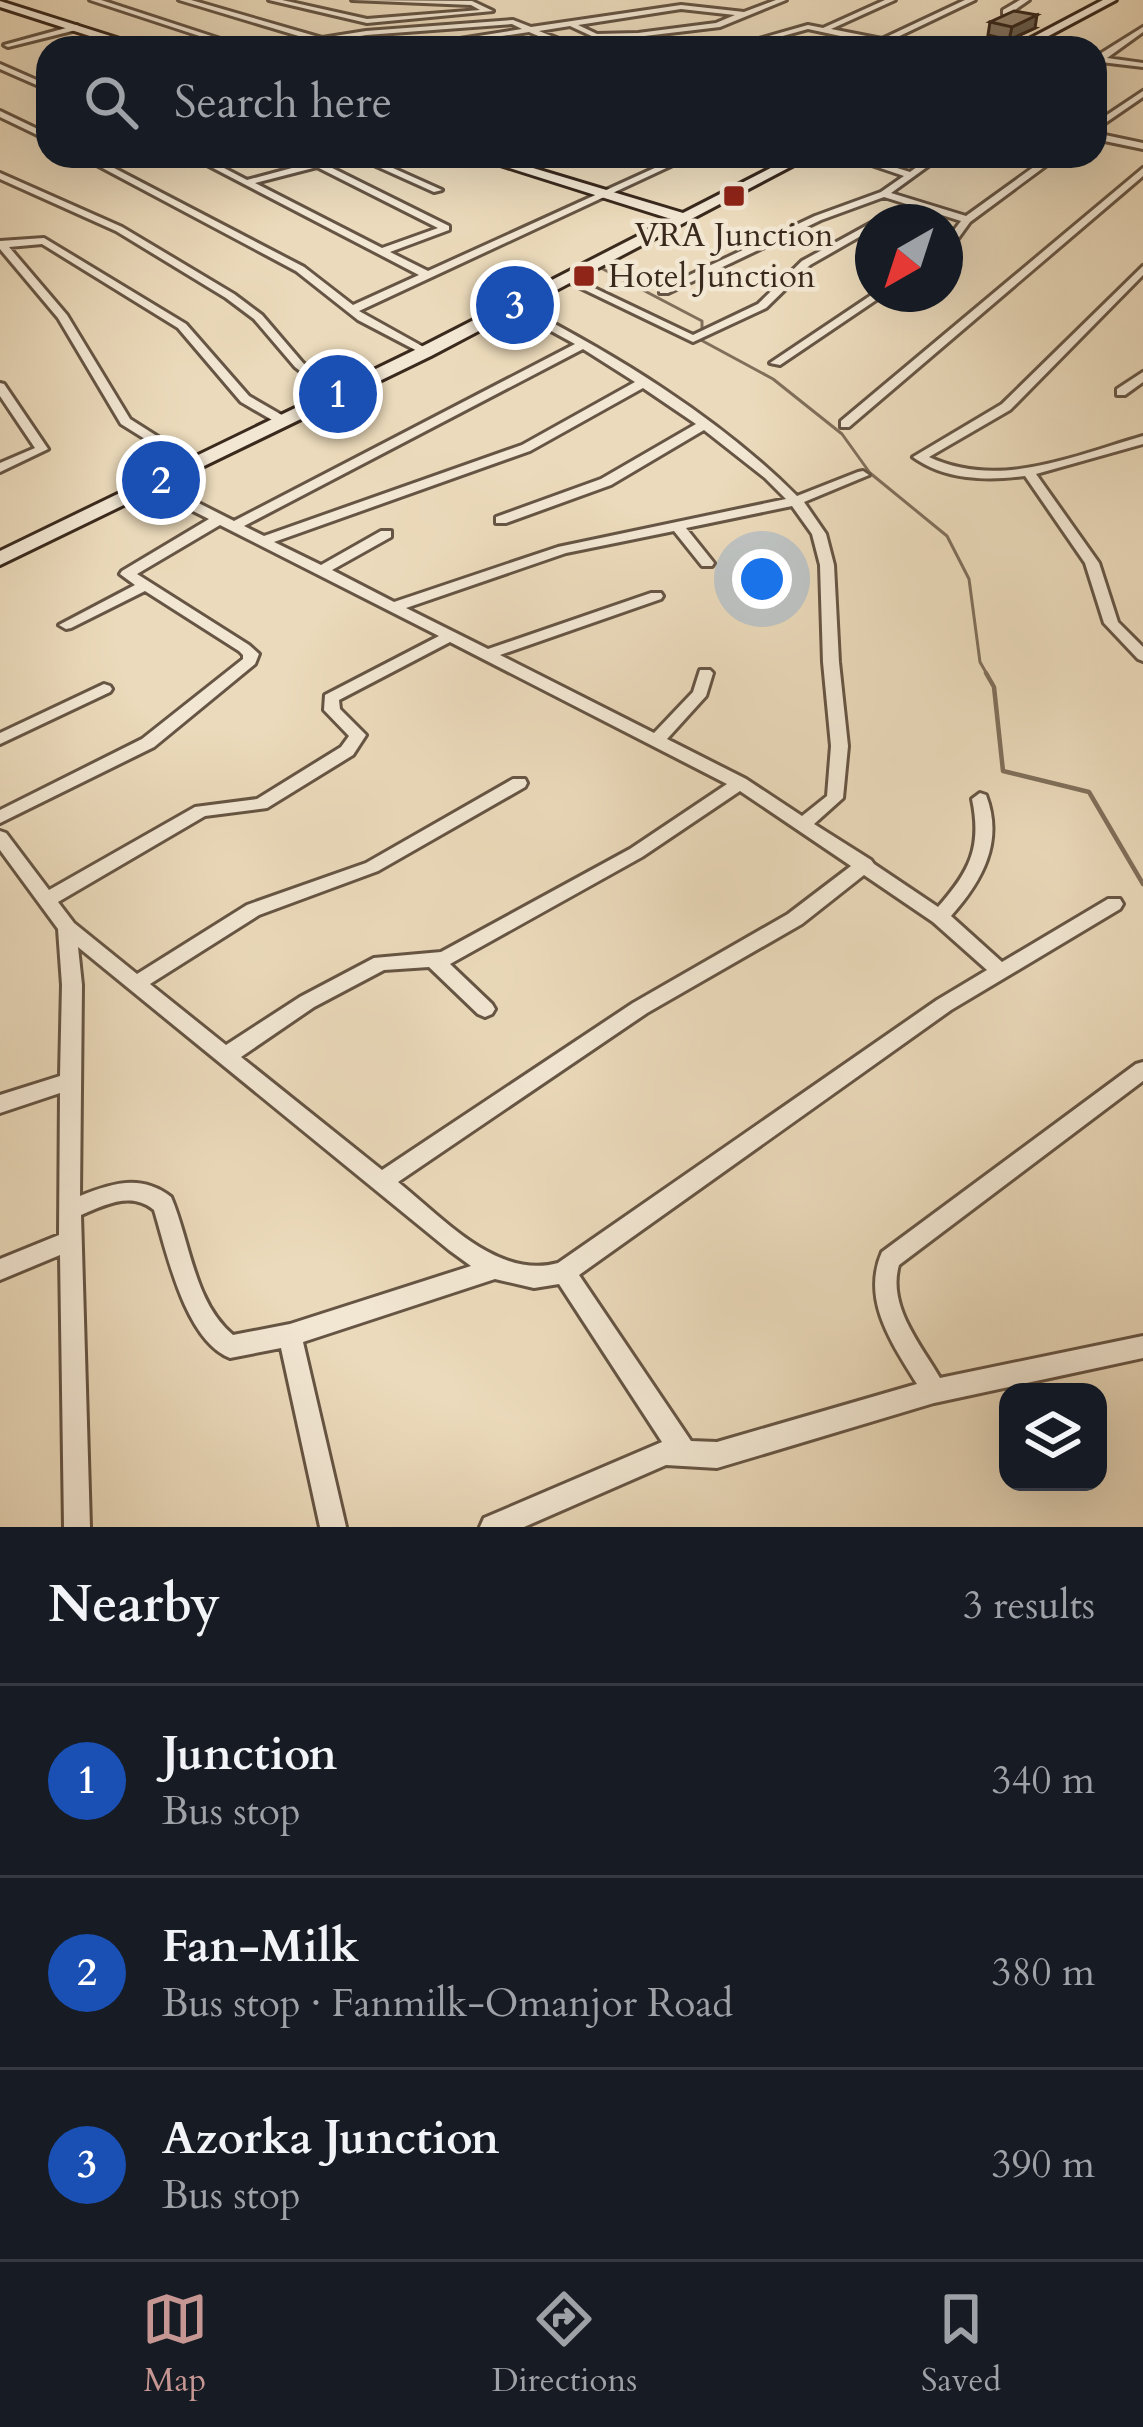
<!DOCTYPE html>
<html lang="en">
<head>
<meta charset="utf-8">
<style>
	:root { --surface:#171b24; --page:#242831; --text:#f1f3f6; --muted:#9ea1a6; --line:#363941; --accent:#c59692 }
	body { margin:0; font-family:Cardo,serif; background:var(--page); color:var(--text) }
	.controls { position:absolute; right:36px; bottom:36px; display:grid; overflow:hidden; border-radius:24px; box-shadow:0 12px 48px #0002 }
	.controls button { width:108px; height:108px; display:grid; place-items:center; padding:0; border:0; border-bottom:3px solid var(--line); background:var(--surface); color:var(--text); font:60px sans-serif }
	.compass { position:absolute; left:855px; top:204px; width:108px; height:108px; border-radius:50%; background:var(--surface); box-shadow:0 12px 48px #0002; rotate:219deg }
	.you { position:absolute; left:762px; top:579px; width:42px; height:42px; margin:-30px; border:9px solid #fff; border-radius:50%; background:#1a73e8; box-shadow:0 0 0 18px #1a73e833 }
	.badge { display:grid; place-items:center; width:78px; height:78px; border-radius:50%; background:var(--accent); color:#fff; font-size:39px; font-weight:700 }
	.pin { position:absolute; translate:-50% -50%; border:6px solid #fff; box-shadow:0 3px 12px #0006 }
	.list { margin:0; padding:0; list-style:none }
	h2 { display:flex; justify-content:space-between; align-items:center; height:156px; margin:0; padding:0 48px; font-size:51px }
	h2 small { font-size:39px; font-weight:400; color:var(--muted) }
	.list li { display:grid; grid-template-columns:78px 1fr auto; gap:36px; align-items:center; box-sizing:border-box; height:192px; padding:0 48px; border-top:3px solid var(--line) }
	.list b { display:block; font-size:45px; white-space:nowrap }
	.list p { margin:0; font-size:39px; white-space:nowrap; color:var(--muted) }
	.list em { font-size:39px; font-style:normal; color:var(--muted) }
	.icon { flex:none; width:66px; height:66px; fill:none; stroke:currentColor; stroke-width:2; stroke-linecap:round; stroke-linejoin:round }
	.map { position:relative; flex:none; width:1143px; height:1527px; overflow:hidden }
	.search { position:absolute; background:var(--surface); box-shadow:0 12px 48px #0002; left:36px; right:36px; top:36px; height:132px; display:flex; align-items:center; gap:30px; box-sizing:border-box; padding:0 42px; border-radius:36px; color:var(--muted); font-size:45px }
	.sheet { height:732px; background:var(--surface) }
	nav { display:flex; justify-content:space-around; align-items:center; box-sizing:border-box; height:168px; border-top:3px solid var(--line); background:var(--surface); font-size:33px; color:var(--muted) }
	nav a { display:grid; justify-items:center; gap:6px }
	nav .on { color:var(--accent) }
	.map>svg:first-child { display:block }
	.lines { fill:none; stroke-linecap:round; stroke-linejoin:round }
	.stream-far1 { stroke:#806f5b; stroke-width:3 }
	.stream { stroke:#806f5b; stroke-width:4.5 }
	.street-casing { stroke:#654; stroke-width:6 }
	.secondary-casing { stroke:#3a291d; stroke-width:6 }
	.street { fill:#f2e7d3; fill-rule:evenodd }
	.secondary { fill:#f2e7d3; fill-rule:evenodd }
	.wall { fill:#81725f; stroke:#3a291d; stroke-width:3 }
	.shaded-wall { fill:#695d4e; stroke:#3a291d; stroke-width:3 }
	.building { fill:#96856f; stroke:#3a291d; stroke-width:3 }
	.poi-dot { fill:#8f2418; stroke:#f2e7d3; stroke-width:4.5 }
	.labels { text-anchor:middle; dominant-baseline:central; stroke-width:9; stroke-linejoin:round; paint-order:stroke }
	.far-poi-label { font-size:33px; fill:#3a291d; stroke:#f2e7d3 }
</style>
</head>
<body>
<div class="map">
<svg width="1143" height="1527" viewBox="0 0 1143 1527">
	<rect width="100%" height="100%" fill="#ebdabb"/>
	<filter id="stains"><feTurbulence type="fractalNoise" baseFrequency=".00167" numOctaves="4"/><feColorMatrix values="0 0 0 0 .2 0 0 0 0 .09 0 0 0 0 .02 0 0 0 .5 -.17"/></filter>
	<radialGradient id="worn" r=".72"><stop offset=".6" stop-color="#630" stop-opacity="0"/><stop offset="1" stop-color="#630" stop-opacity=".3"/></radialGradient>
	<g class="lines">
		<!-- stream-far1 -->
		<path class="stream-far1" d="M599 267 702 321V331
			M699 339 773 379 842 434 870 473 947 536 969 579 980 662 988 676"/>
		<!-- stream -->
		<path class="stream" d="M986 673 994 687 1003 771 1089 792 1143 884"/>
		<defs>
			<path id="street" d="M90 0H101L248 48H236Z
				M179 0H191L322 38 366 31 513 20 531 27 681 5 744 12 776 0H786L720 27 636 37 596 38 570 26 539 31 564 41V45L547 48 555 43 529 32 422 48H403L522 29 512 24 366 35 293 48H276L312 40ZM681 9 735 15 716 23 638 33 597 34 578 25Z
				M269 0H282L367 19 480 10 471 5 352 0 472 1 493 11 367 23Z
				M885 0H895L831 29 882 39 965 0H975L889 41 917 48C898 48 875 37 856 41 845 43 839 48 827 48L850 38 808 29 740 48H727L808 25 823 28Z
				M1020 0H1029L1009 14H1003V10Z
				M77 25 80 29 8 47 4 45Z
				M1143 27V32L1107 58 1143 63V67L1101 62 1095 65V57Z
				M0 64 48 85V90L0 69Z
				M1143 91V97L1095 130V123Z
				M0 111 48 134V140L0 117Z
				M1095 133 1143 143V149L1095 139Z
				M80 156H91L304 267 353 305 419 275 190 156H201L247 180 318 161 449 226V230L390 252 428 271 681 156H692L359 311 429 350V354L425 355 358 320 296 271ZM317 167 438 228 382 248 255 183Z
				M354 156H366L442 190 434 192Z
				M845 156H858L910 172 932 156H942L891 193 966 216 1049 156H1059L970 222 949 251 945 252V242L961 221 884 197 821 220 668 293H660V289L815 216 881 192 904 176Z
				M1143 168V176L849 427H841V421Z
				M0 173 122 227 234 294 262 315 303 363 344 394 334 397 295 367 254 319 226 298 116 231 0 179Z
				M873 222V229L810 265 766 308 693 342 560 278 569 276 693 335 758 304 802 261Z
				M44 238 186 324 249 396 287 418V424H279L241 402 178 328 42 244 9 247 67 315 130 419 201 464 195 468 190 467 121 424 58 318 0 249V241Z
				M1143 266V275L1010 410 929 457C999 490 1073 456 1143 436V444L1036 474 1099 563 1118 622 1143 647V661L1138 659 1104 623 1085 563 1025 476C986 481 945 480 913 457L1002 404Z
				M873 294H885L780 365 770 363Z
				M509 304H517C616 355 717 416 797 496L858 472 863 471 869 475 804 502 826 534 834 565 839 662 848 746 843 798 814 824 871 860 874 864 938 907C970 871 982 847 972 799L980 793 986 795C1004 842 982 881 951 916L1002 962 1108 899H1120L1123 904 1120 909 951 1010 579 1275 691 1441 717 1442 917 1384C892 1343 861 1300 882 1252L1136 1064 1143 1062V1081L899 1265C887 1306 921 1345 940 1378L1143 1336V1358L934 1403 717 1468 666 1465 524 1527H480L484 1518 662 1442 559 1284 534 1288 495 1279 303 1342 346 1527H320L281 1348 230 1358C185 1340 167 1253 154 1210 131 1191 105 1205 81 1215L90 1527H64L60 1255 0 1280V1259L59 1235 60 1093 0 1113V1095L60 1076 62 985 58 929 0 850V831L6 833 49 890 195 807 257 799 341 747 349 736 324 710 325 695 439 636 220 525 137 574 249 645 259 654 255 664 154 747 0 823V810L142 739 243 659V655L239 651 145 591 71 628 66 629 59 625 135 585 120 574 122 571 209 519 147 488V482H157L234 521 575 344 509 308ZM583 349 635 382 522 445 264 536 244 526ZM643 388 696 424 601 479 496 517V523H506L611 485 704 430 765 478 786 499 558 547 394 602 332 570 391 537V531H381L321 565 274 542 530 451ZM792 506 812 534 820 565 823 662 831 746 827 796 802 816 746 779 667 739 706 696 713 673 710 670H700L693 692 654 733 500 655 661 599 663 596 661 593H651L488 649 406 608 566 553 674 531 702 566H712L714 563 686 528ZM450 642 727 784 630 849 441 952 374 958 300 997 226 1045 150 984 259 915 378 871 525 787 527 783 525 779H513L366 863 247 905 137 974 74 923 58 902 205 816 267 808 353 755 366 735 340 709 339 700ZM740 791 851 866 788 914 633 1003 382 1170 241 1057 314 1007 384 970 429 967 478 1014 485 1017 492 1014 495 1009 492 1004 450 964 642 857ZM864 875 933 922 987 970 937 1000 558 1263C497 1280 442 1217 398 1182L647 1013 802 924ZM78 947 449 1250 471 1266 290 1324 233 1335C194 1303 190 1241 171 1197 141 1174 113 1183 80 1196L82 985Z
				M1143 372V382L1125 395H1117V389Z
				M0 383 4 384 48 449 0 472V463L35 448 0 396Z
				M104 684 110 686 112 689 110 692 0 744V733Z"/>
			<path id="secondary" d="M1103 0H1116L1026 48H1012Z
				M0 1 142 46 144 48H127L0 7Z
				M472 156H493L683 213 794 156H811L431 356 0 565V551L419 348 671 219Z"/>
		</defs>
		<!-- street casing -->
		<use href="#street" class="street-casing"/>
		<!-- secondary casing -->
		<use href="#secondary" class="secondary-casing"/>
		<!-- street -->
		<use href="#street" class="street"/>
		<!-- secondary -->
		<use href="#secondary" class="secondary"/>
	</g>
	<!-- wall -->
	<path class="wall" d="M990 22 1035 28 1009 40 988 35Z"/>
	<!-- shaded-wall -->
	<path class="shaded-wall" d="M1037 15 1035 28 1009 40 1012 27Z"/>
	<!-- building -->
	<path class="building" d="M1014 11 1037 15 1012 27 990 22Z"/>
	<!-- markers -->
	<g class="poi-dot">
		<rect x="722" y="184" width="24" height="24" rx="6"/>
		<rect x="572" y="264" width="24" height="24" rx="6"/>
	</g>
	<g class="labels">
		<!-- far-poi labels -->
		<g class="far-poi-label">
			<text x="734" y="235">VRA Junction</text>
			<text x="608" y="276" text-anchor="start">Hotel Junction</text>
		</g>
	</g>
	<rect width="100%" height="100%" filter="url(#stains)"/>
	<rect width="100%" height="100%" fill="url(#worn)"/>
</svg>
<div class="controls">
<button><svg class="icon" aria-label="layers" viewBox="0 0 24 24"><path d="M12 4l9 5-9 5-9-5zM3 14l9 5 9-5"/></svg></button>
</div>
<svg class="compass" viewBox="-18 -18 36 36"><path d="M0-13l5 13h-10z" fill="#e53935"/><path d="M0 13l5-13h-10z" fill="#9ea1a6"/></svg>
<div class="you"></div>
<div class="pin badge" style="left:338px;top:394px;background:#1a4fb4">1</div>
<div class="pin badge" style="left:161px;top:480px;background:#1a4fb4">2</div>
<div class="pin badge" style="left:515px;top:305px;background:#1a4fb4">3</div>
<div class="search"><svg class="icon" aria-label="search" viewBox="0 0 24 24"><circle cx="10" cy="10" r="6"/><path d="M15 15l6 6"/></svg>Search here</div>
</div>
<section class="sheet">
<h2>Nearby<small>3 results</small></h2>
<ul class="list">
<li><span class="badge" style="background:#1a4fb4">1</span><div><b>Junction</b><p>Bus stop</p></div><em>340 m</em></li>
<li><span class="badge" style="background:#1a4fb4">2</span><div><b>Fan-Milk</b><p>Bus stop · Fanmilk-Omanjor Road</p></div><em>380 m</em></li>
<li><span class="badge" style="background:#1a4fb4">3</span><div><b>Azorka Junction</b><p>Bus stop</p></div><em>390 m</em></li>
</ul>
</section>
<nav>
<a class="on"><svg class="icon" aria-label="map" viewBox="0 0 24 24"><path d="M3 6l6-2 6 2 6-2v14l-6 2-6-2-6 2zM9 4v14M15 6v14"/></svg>Map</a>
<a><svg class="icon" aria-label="directions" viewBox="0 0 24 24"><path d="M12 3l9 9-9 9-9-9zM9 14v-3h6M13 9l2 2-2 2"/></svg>Directions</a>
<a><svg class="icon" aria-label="saved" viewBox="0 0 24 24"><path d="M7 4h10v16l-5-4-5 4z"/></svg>Saved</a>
</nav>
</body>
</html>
